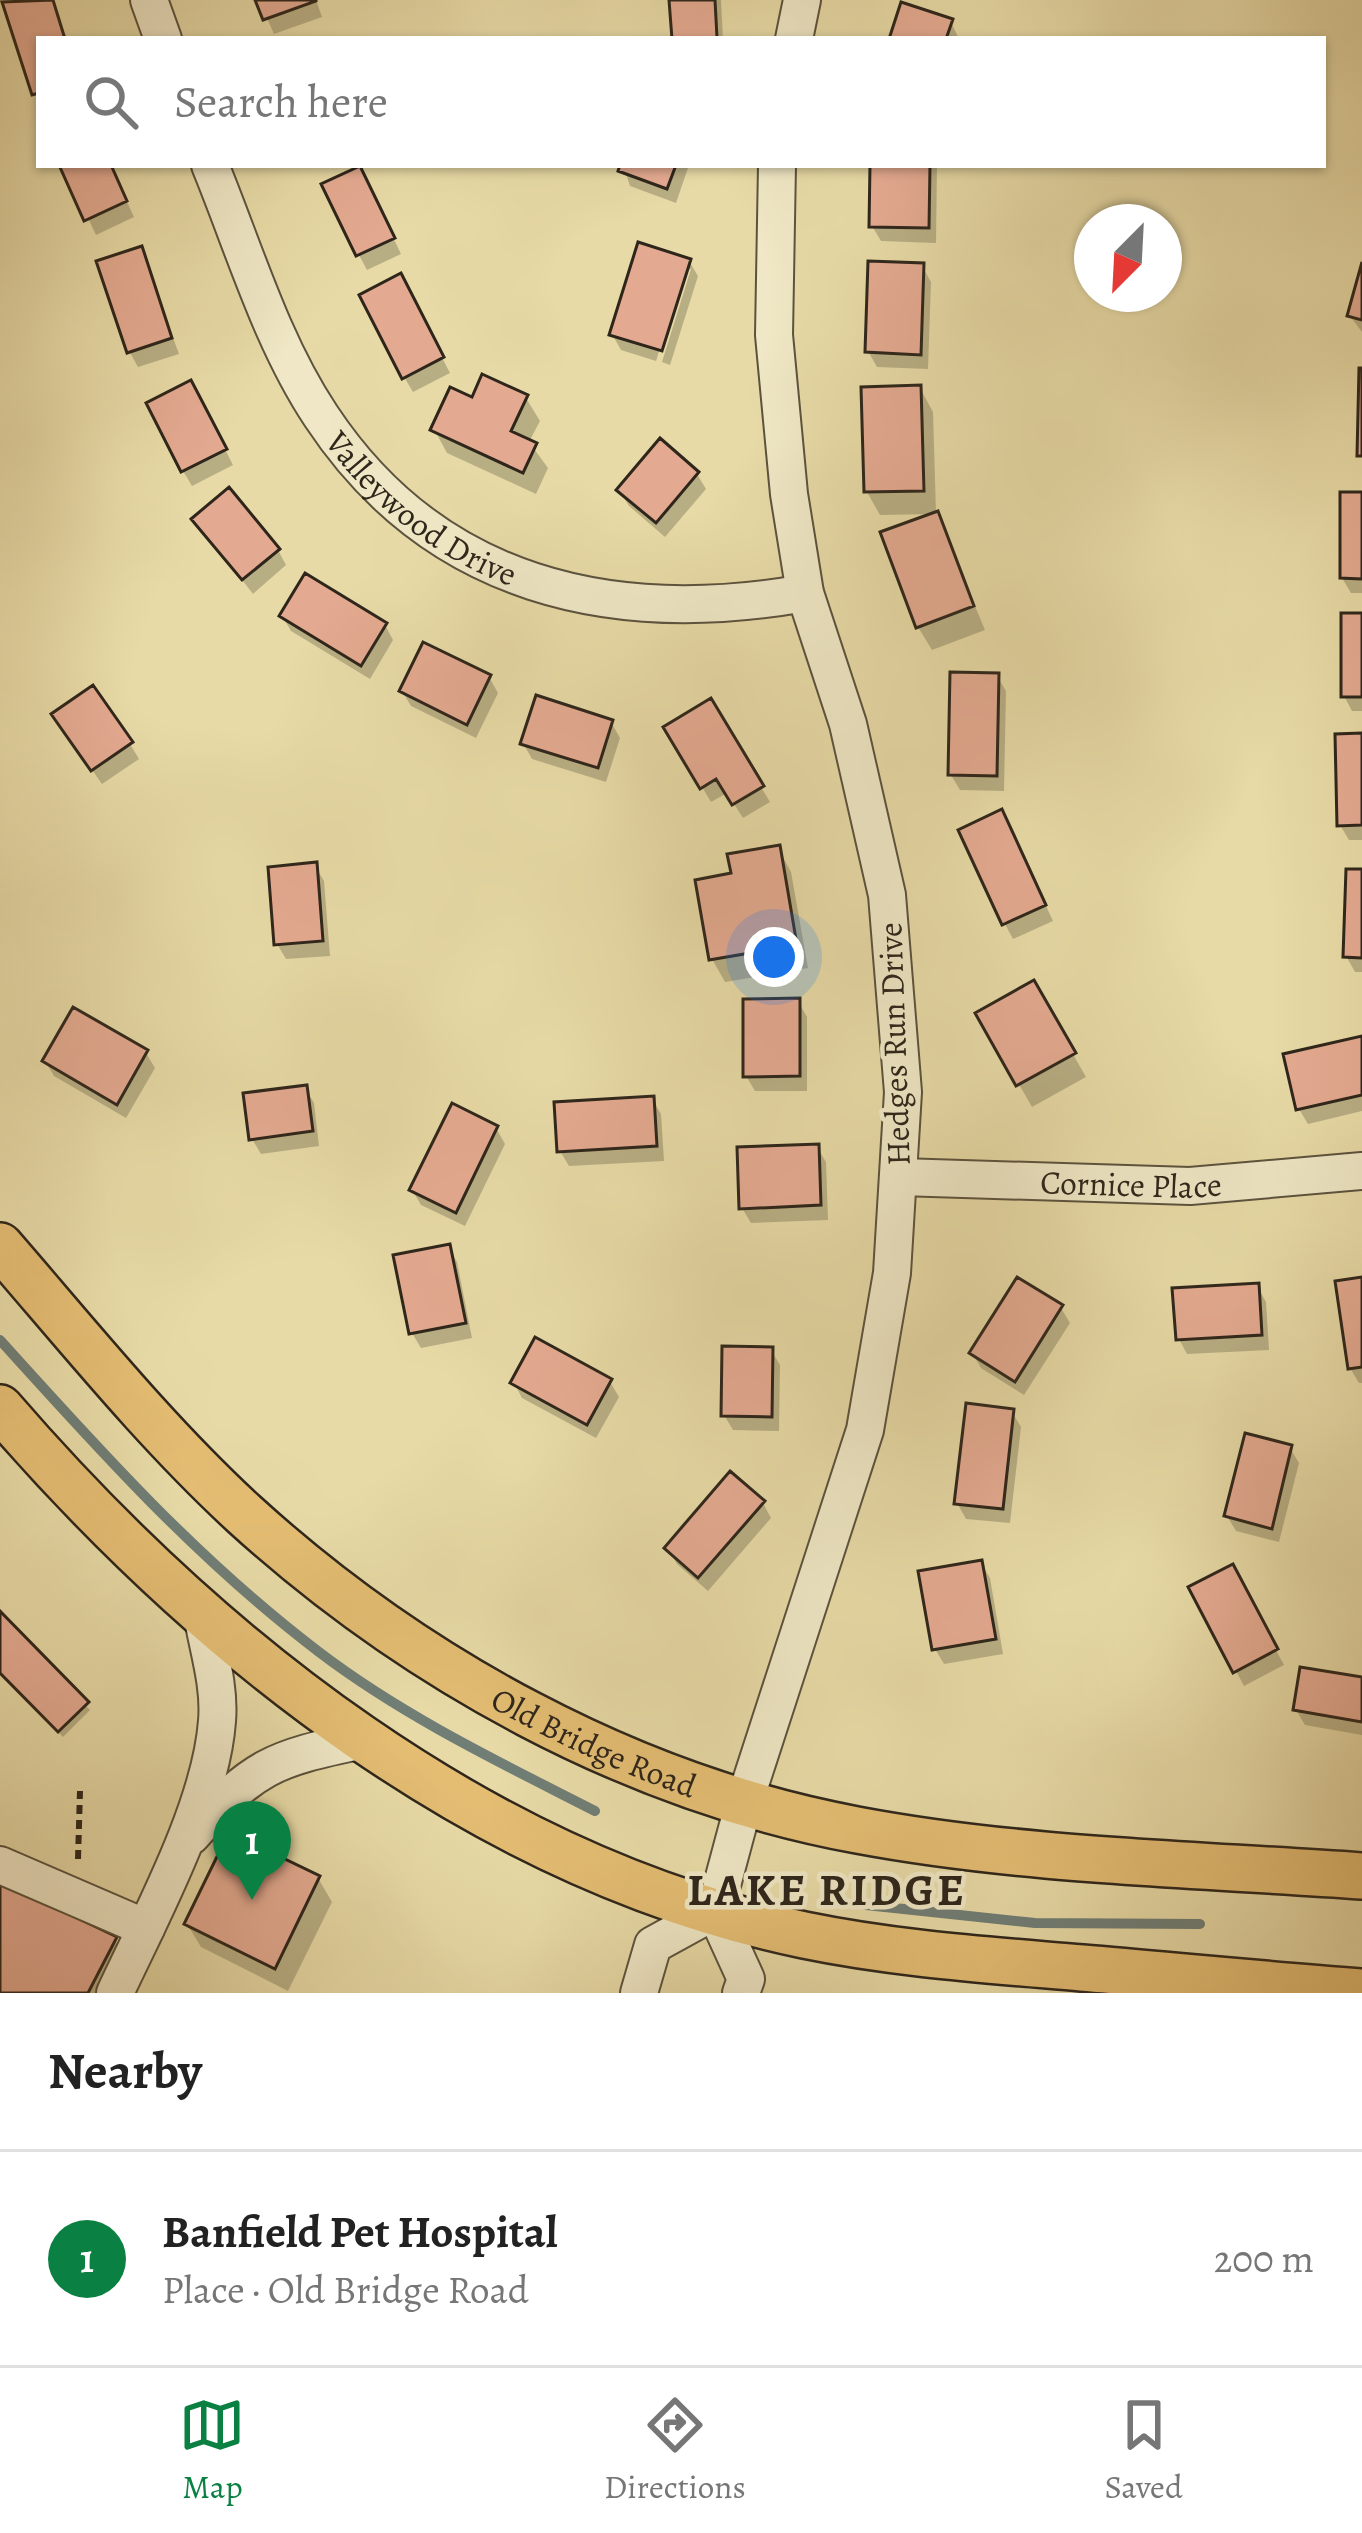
<!DOCTYPE html>
<html lang="en">
<head>
<meta charset="utf-8">
<style>
	:root { --surface:#fff; --page:#f6f6f6; --text:#222; --muted:#767676; --line:#e0e0e0; --accent:#0b8043 }
	body { margin:0; font-family:Alegreya,serif; background:var(--page); color:var(--text) }
	.compass { position:absolute; left:1074px; top:204px; width:108px; height:108px; border-radius:50%; background:var(--surface); box-shadow:0 3px 9px #0004; rotate:204deg }
	.you { position:absolute; left:774px; top:957px; width:42px; height:42px; margin:-30px; border:9px solid #fff; border-radius:50%; background:#1a73e8; box-shadow:0 0 0 18px #1a73e833 }
	.badge { display:grid; place-items:center; width:78px; height:78px; border-radius:50%; background:var(--accent); color:#fff; font-size:39px; font-weight:700 }
	.pin { position:absolute; translate:-50% -99px; filter:drop-shadow(0 3px 6px #0008) }
	.pin::after { content:''; position:absolute; top:63px; width:42px; height:36px; background:inherit; clip-path:polygon(0 0,100% 0,50% 100%) }
	.list { margin:0; padding:0; list-style:none }
	h2 { display:flex; justify-content:space-between; align-items:center; height:156px; margin:0; padding:0 48px; font-size:51px }
	h2 small { font-size:39px; font-weight:400; color:var(--muted) }
	.list li { display:grid; grid-template-columns:78px 1fr auto; gap:36px; align-items:center; box-sizing:border-box; height:216px; padding:0 48px; border-top:3px solid var(--line) }
	.list b { display:block; font-size:45px; white-space:nowrap }
	.list p { margin:0; font-size:39px; white-space:nowrap; color:var(--muted) }
	.list em { font-size:39px; font-style:normal; color:var(--muted) }
	.icon { flex:none; width:66px; height:66px; fill:none; stroke:currentColor; stroke-width:2; stroke-linecap:round; stroke-linejoin:round }
	.map { position:relative; flex:none; width:1362px; height:1993px; overflow:hidden }
	.search { position:absolute; background:var(--surface); box-shadow:0 3px 9px #0004; left:36px; right:36px; top:36px; height:132px; display:flex; align-items:center; gap:30px; box-sizing:border-box; padding:0 42px; border-radius:0px; color:var(--muted); font-size:45px }
	.sheet { height:372px; background:var(--surface) }
	nav { display:flex; justify-content:space-around; align-items:center; box-sizing:border-box; height:168px; border-top:3px solid var(--line); background:var(--surface); font-size:33px; color:var(--muted) }
	nav a { display:grid; justify-items:center; gap:6px }
	nav .on { color:var(--accent) }
	.map>svg:first-child { display:block }
	.shadow { fill:#0003 }
	.lines { fill:none; stroke-linecap:round; stroke-linejoin:round }
	.stream { stroke:#707e76; stroke-width:10 }
	.building { fill:#e4aa91; stroke:#2e261b; stroke-width:3 }
	.minor-casing { stroke:#5c533e; stroke-width:40 }
	.major-casing { stroke:#2e261b; stroke-width:50 }
	.path { stroke:#2e261b; stroke-width:6; stroke-dasharray:9 6; stroke-linecap:butt }
	.minor { stroke:#efe7c5; stroke-width:36 }
	.major { stroke:#e4bd73; stroke-width:45 }
	.labels { text-anchor:middle; dominant-baseline:central; stroke-width:9; stroke-linejoin:round; paint-order:stroke }
	.street-label { font-size:33px; fill:#2e261b; stroke:#efe7c5 }
	.district-label { font-size:45px; font-weight:bold; letter-spacing:3px; fill:#2e261b; stroke:#efe7c5 }
</style>
</head>
<body>
<div class="map">
<svg width="1362" height="1993" viewBox="0 0 1362 1993">
	<rect width="100%" height="100%" fill="#e7daa6"/>
	<filter id="stains"><feTurbulence type="fractalNoise" baseFrequency=".00167" numOctaves="4"/><feColorMatrix values="0 0 0 0 .2 0 0 0 0 .09 0 0 0 0 .02 0 0 0 .5 -.17"/></filter>
	<radialGradient id="worn" r=".72"><stop offset=".6" stop-color="#630" stop-opacity="0"/><stop offset="1" stop-color="#630" stop-opacity=".3"/></radialGradient>
	<!-- shadow -->
	<path class="shadow" d="M19 0H52L67 39H39V102L6 4Z
		M259 0H316L322 17 274 34Z
		M672 0H721L723 39H675Z
		M951 22 959 39H892Z
		M63 165H110L134 217 96 235Z
		M623 165H689L676 203 630 186Z
		M873 165H937L936 243 881 241 872 226Z
		M368 185 401 254 367 270 359 255Z
		M140 250 179 354 138 367 129 351Z
		M689 261 698 276 670 365 662 362 691 269H685L656 361 621 350 612 334Z
		M922 266 931 282 928 369 877 367 868 351Z
		M1362 273V332L1350 316Z
		M408 292 450 373 413 392 404 377Z
		M920 388 933 412 936 513 985 630 932 650 918 627 936 514 880 515 867 492Z
		M199 398 233 465 192 486 183 471Z
		M526 398 540 421 529 442 548 468 536 494 447 453 434 429 473 401Z
		M697 474 706 489 665 537 629 506 620 491Z
		M1362 495V593H1351L1342 578Z
		M195 519 278 550 286 565 253 594Z
		M282 616 385 625 393 640 370 679 291 631Z
		M1362 616V711H1352L1344 696Z
		M997 676 1006 691 1004 791 960 790 951 775Z
		M489 677 498 693 476 738 411 706 402 691Z
		M710 702 770 802 743 818 727 793 711 802 667 728Z
		M611 722 620 738 606 782 532 759 523 743Z
		M64 730 130 744 139 759 102 784Z
		M1362 736V840H1349L1340 825Z
		M1010 828 1053 921 1013 939 1005 924Z
		M778 848 791 872 808 968 725 982 712 959Z
		M315 866 324 881 330 956 286 959 277 944Z
		M1362 872V972H1355L1346 956Z
		M1033 984 1086 1077 1032 1107 979 1015Z
		M798 1001 807 1017V1091H755L746 1076Z
		M1362 1039V1111L1308 1124 1299 1109Z
		M146 1053 155 1068 126 1118 54 1076 45 1061Z
		M305 1088 314 1103 319 1146 261 1154 252 1139Z
		M652 1099 661 1114 664 1161 569 1166 560 1151Z
		M496 1128 505 1144 465 1226 421 1205 412 1190Z
		M817 1147 826 1162 828 1220 751 1223 742 1208Z
		M448 1247 457 1262 472 1338 421 1348 412 1333Z
		M1362 1280V1383H1359L1350 1368Z
		M1257 1286 1266 1302 1269 1350 1187 1354 1179 1339Z
		M1061 1308 1070 1323 1024 1395 981 1368 972 1353Z
		M771 1350 780 1365 779 1431 733 1430 724 1415Z
		M610 1382 619 1397 596 1438 522 1398 514 1383Z
		M1012 1412 1021 1427 1010 1523 966 1519 957 1503Z
		M1290 1448 1299 1463 1279 1542 1236 1531 1227 1516Z
		M763 1503 771 1518 708 1591 677 1564 668 1549Z
		M981 1563 990 1578 1003 1654 944 1664 935 1649Z
		M1232 1568 1284 1665 1244 1686 1192 1589Z
		M0 1615 90 1710 63 1737 0 1672Z
		M1362 1681V1735L1305 1725 1296 1710Z
		M318 1878 332 1902 288 1991 201 1947 187 1924Z
		M114 1939 132 1970 121 1993H0Z"/>
	<g class="lines">
		<!-- stream -->
		<path class="stream" d="M0 1340C100 1451 199 1561 319 1652 403 1716 501 1763 595 1811
			M866 1905 1035 1923 1200 1924"/>
	</g>
	<!-- building -->
	<path class="building" d="M53 0 65 39H39V93L32 95 2 2Z
		M255 0H316V1L263 20Z
		M669 0H715L717 38 672 39Z
		M901 2 953 19 946 39H889Z
		M59 165H111L127 201 84 221Z
		M620 165H676L667 189 618 171Z
		M870 165H930L929 228 869 227Z
		M360 166 395 238 356 256 321 184Z
		M638 242 691 259 662 351 609 335Z
		M142 246 172 338 127 353 96 261Z
		M868 261 924 263 921 355 865 352Z
		M1362 262V320L1347 316Z
		M401 273 444 357 402 379 359 295Z
		M1359 368H1362V456H1357Z
		M482 374 528 395 511 431 537 443 523 473 430 430 450 387 472 397Z
		M191 380 227 449 181 472 146 403Z
		M921 385 924 491 864 492 861 387Z
		M660 438 699 472 656 523 616 490Z
		M229 487 280 549 242 580 191 519Z
		M1340 492H1362V579L1340 578Z
		M938 511 974 606 916 628 880 532Z
		M305 573 387 623 361 666 279 616Z
		M1341 613H1362V697H1341Z
		M423 642 491 675 467 725 399 691Z
		M950 672 999 673 997 776 948 775Z
		M93 685 133 742 91 771 51 714Z
		M536 695 613 720 598 768 520 744Z
		M711 698 764 786 732 805 716 779 700 789 663 727Z
		M1362 733V825L1337 826 1335 734Z
		M1002 809 1046 905 1002 925 958 830Z
		M780 845 797 945 709 960 695 880 731 873 727 854Z
		M317 862 323 941 274 945 268 867Z
		M1346 869H1362V958L1343 957Z
		M1034 980 1076 1053 1016 1086 975 1013Z
		M800 998V1076L743 1077V999Z
		M73 1007 148 1050 117 1105 42 1061Z
		M1362 1036V1095L1296 1110 1283 1054Z
		M307 1085 313 1131 249 1140 243 1093Z
		M654 1096 657 1146 557 1152 554 1102Z
		M452 1103 498 1126 456 1213 409 1190Z
		M819 1144 821 1205 739 1209 737 1147Z
		M450 1244 466 1323 409 1334 393 1255Z
		M1017 1277 1063 1305 1015 1382 969 1353Z
		M1362 1277V1367L1348 1369 1335 1281Z
		M1259 1283 1262 1335 1176 1340 1172 1288Z
		M535 1337 612 1379 587 1425 510 1383Z
		M722 1346 773 1347 772 1417 721 1416Z
		M966 1403 1014 1409 1003 1509 954 1504Z
		M1245 1433 1292 1445 1272 1529 1224 1516Z
		M730 1471 765 1501 698 1578 664 1548Z
		M982 1560 996 1639 932 1650 918 1571Z
		M1233 1564 1278 1649 1233 1673 1188 1587Z
		M0 1611 89 1702 58 1732 0 1673Z
		M1300 1667 1362 1677V1722L1293 1710Z
		M229 1832 320 1876 275 1969 184 1924Z
		M0 1881 117 1937 88 1993H0Z"/>
	<g class="lines">
		<defs>
			<g id="minor">
				<path d="M149 0 163 39"/>
				<path d="M794 39 802 0"/>
				<path id="s1" d="M210 165C244 248 271 341 321 416 434 587 612 627 805 593"/>
				<path id="s2" d="M900 1177 1190 1186 1362 1171"/>
				<path d="M191 1836C254 1766 271 1759 363 1740"/>
				<path d="M0 1865 146 1928"/>
				<path d="M115 1993C151 1916 211 1805 217 1721 220 1687 209 1652 203 1619"/>
				<path d="M639 1993 653 1945 715 1911"/>
				<path d="M741 1993 746 1979 715 1911 744 1803 865 1430 892 1273 903 1092 887 895 848 724 805 593 789 494 774 335 777 165"/>
			</g>
			<g id="major">
				<path id="s3" d="M0 1246C79 1337 155 1432 244 1514 413 1668 630 1788 857 1830 1022 1861 1194 1864 1362 1876"/>
				<path d="M0 1408C209 1650 484 1868 804 1935 896 1954 989 1960 1082 1968 1176 1976 1269 1985 1362 1992"/>
			</g>
		</defs>
		<!-- minor casing -->
		<use href="#minor" class="minor-casing"/>
		<!-- major casing -->
		<use href="#major" class="major-casing"/>
		<!-- path -->
		<path class="path" d="M78 1859 80 1791"/>
		<!-- minor -->
		<use href="#minor" class="minor"/>
		<!-- major -->
		<use href="#major" class="major"/>
	</g>
	<g class="labels">
		<!-- street labels -->
		<g class="street-label">
			<text stroke="none"><textPath href="#s1" startOffset="414">Valleywood Drive</textPath></text>
			<text transform="translate(894 1044) rotate(-92)">Hedges Run Drive</text>
			<text stroke="none"><textPath href="#s2" startOffset="231">Cornice Place</textPath></text>
			<text stroke="none"><textPath href="#s3" startOffset="783">Old Bridge Road</textPath></text>
		</g>
		<!-- district labels -->
		<g class="district-label">
			<text x="827" y="1890">LAKE RIDGE</text>
		</g>
	</g>
	<rect width="100%" height="100%" filter="url(#stains)"/>
	<rect width="100%" height="100%" fill="url(#worn)"/>
</svg>
<svg class="compass" viewBox="-18 -18 36 36"><path d="M0-13l5 13h-10z" fill="#e53935"/><path d="M0 13l5-13h-10z" fill="#767676"/></svg>
<div class="you"></div>
<div class="pin badge" style="left:252px;top:1900px">1</div>
<div class="search"><svg class="icon" aria-label="search" viewBox="0 0 24 24"><circle cx="10" cy="10" r="6"/><path d="M15 15l6 6"/></svg>Search here</div>
</div>
<section class="sheet">
<h2>Nearby<small></small></h2>
<ul class="list">
<li><span class="badge">1</span><div><b>Banfield Pet Hospital</b><p>Place · Old Bridge Road</p></div><em>200 m</em></li>
</ul>
</section>
<nav>
<a class="on"><svg class="icon" aria-label="map" viewBox="0 0 24 24"><path d="M3 6l6-2 6 2 6-2v14l-6 2-6-2-6 2zM9 4v14M15 6v14"/></svg>Map</a>
<a><svg class="icon" aria-label="directions" viewBox="0 0 24 24"><path d="M12 3l9 9-9 9-9-9zM9 14v-3h6M13 9l2 2-2 2"/></svg>Directions</a>
<a><svg class="icon" aria-label="saved" viewBox="0 0 24 24"><path d="M7 4h10v16l-5-4-5 4z"/></svg>Saved</a>
</nav>
</body>
</html>
